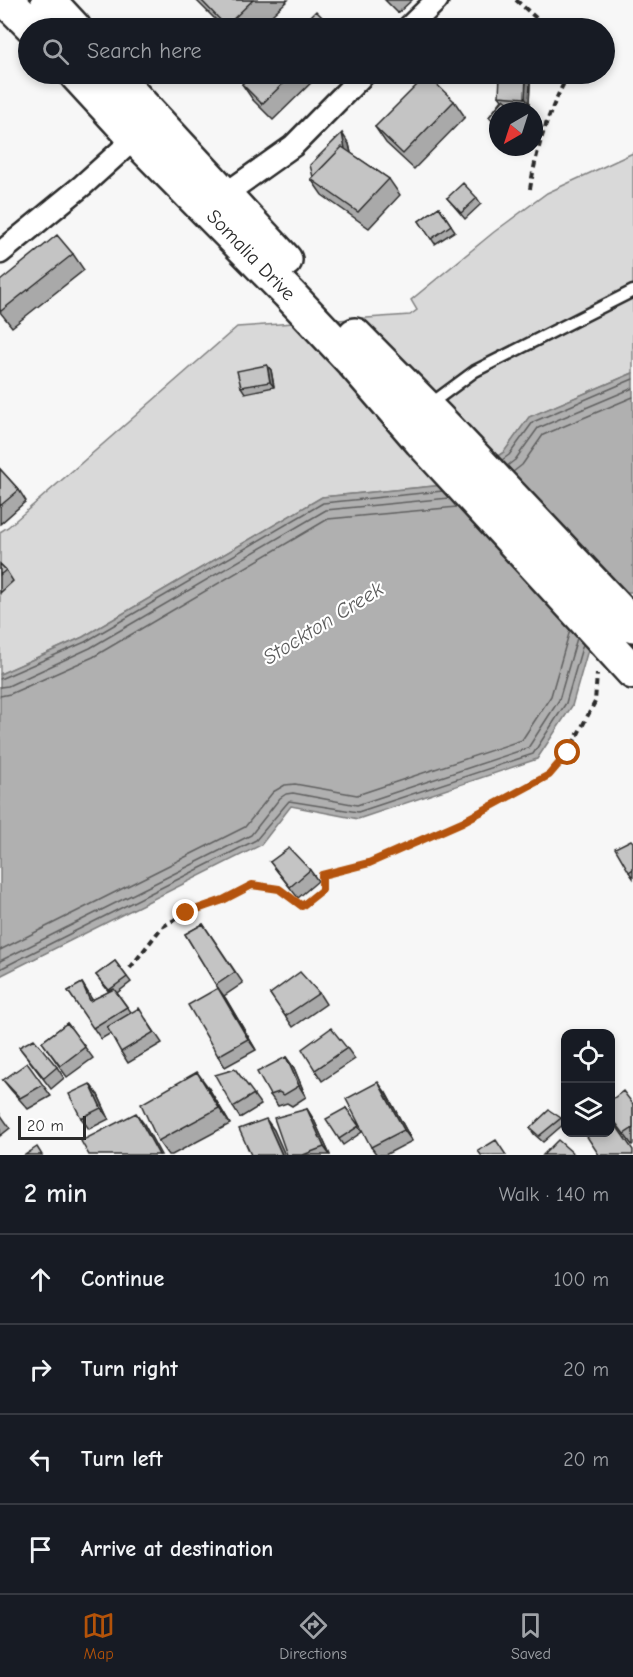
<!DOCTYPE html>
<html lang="en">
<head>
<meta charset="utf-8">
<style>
	:root { --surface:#171b24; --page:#242831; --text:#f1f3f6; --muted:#9ea1a6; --line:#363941; --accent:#b45309 }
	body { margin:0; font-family:"Comic Neue",sans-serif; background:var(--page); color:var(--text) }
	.controls { position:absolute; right:18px; bottom:18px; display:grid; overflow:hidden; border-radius:12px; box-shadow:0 3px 9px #0003 }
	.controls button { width:54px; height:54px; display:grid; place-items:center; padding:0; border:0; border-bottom:2px solid var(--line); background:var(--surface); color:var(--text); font:30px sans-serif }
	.compass { position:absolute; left:489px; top:102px; width:54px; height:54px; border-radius:50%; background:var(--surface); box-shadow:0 3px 9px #0003; rotate:219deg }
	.scale { position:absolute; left:18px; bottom:15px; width:68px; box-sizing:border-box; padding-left:6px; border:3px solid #2b2b2b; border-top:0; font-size:16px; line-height:21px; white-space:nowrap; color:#2b2b2b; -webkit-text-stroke:4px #fff; paint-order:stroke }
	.stop { position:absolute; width:18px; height:18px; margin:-14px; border:4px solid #b45309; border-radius:50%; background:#fff }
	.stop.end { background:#b45309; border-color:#fff; box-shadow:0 2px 6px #0008 }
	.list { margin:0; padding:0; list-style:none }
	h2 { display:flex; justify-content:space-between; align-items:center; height:78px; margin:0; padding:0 24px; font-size:26px }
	h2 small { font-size:20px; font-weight:400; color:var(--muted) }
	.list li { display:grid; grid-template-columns:39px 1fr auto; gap:18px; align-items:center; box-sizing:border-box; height:90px; padding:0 24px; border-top:2px solid var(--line) }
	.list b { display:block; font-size:22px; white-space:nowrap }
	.list em { font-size:20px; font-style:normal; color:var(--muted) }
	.icon { flex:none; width:33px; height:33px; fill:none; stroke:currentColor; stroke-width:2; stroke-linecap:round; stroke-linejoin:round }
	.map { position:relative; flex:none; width:633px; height:1155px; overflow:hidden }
	.search { position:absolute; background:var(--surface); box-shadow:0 3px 9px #0003; left:18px; right:18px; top:18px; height:66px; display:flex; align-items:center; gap:15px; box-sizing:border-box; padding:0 21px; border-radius:33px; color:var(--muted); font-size:22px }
	.sheet { height:438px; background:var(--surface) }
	nav { display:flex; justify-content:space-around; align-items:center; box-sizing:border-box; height:84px; border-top:2px solid var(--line); background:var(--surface); font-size:16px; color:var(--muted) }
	nav a { display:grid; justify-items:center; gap:3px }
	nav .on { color:var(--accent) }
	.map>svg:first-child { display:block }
	.green { fill:#d9d9d9; stroke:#828282; stroke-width:1.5 }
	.water { fill:#b0b0b0; stroke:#7b7b7b; stroke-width:1.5 }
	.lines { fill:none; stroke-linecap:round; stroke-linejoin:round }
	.shore { stroke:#606060; stroke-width:1.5 }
	.service-casing { stroke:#2b2b2b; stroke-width:15 }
	.minor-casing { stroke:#2b2b2b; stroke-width:26 }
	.primary-casing { stroke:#2b2b2b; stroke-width:38 }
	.path { stroke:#2b2b2b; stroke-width:4; stroke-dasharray:6 4.5; stroke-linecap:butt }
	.service { stroke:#fff; stroke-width:10 }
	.minor { stroke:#fff; stroke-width:21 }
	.primary { stroke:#fff; stroke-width:33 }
	.wall { fill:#a9a9a9; stroke:#2b2b2b; stroke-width:1.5 }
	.shaded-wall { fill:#898989; stroke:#2b2b2b; stroke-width:1.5 }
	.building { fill:#c4c4c4; stroke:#2b2b2b; stroke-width:1.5 }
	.route { stroke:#b45309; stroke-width:8 }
	.labels { text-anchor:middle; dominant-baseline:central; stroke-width:4.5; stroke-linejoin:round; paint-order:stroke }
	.street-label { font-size:20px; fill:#2b2b2b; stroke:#fff }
	.water-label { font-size:21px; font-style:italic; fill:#5a5a5a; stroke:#fff }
</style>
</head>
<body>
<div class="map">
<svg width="633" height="1155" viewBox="0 0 633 1155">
	<rect width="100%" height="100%" fill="#f7f7f7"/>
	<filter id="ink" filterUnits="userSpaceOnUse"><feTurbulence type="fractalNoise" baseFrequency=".0167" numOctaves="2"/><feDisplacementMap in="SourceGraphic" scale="12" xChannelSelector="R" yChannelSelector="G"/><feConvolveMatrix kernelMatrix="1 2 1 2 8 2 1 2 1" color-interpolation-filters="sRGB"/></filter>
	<g filter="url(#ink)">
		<!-- green -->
		<path class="green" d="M633 153V373L529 417 504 452 455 484 322 497 83 637 0 674V532L8 527 237 327 410 315 417 310 411 300 494 232 547 193Z"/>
		<!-- water -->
		<path class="water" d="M633 373V592H623L595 625 572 706 537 759 358 819 291 806 261 845 0 976V674L83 637 322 497 455 484 504 452 529 417Z"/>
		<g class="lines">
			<!-- shore -->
			<path class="shore" d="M502 460 509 455 533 422 633 379
				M507 466 515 460 538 428 633 388
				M513 472 522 465 543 435 633 397
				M0 679 85 642 323 503 443 491
				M0 687 8 686 90 648 326 510 449 498
				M0 696 10 694 93 657 328 519 457 507
				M0 950 245 827 273 792 285 785 295 784 357 795 522 740 551 696 570 630
				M0 961 251 835 280 798 286 794 293 793 357 805 528 748 559 700 577 638
				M0 969 256 840 289 801 358 812 533 754 566 703 583 644"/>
			<defs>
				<path id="service" d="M429 405 475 371 633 291"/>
				<path id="minor" d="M408 28 437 0
					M224 195 293 146 364 74
					M0 253 83 185 135 138"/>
				<path id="primary" d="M6 0 34 28
					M48 0 74 28
					M76 74 135 138 289 294 352 361 421 441 633 672
					M113 74 285 260
					M355 335 438 419 633 625"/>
			</defs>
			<!-- service casing -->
			<use href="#service" class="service-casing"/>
			<!-- minor casing -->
			<use href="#minor" class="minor-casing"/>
			<!-- primary casing -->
			<use href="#primary" class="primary-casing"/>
			<!-- path -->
			<path class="path" d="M516 0 547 28
				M530 189C537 147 547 115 567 77V74
				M130 968 162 927 186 913 223 900 252 885 279 889 302 906 322 889V875L369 863 462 822 549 775 568 753 595 702 597 674"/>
			<!-- service -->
			<use href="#service" class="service"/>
			<!-- minor -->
			<use href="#minor" class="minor"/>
			<!-- primary -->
			<use href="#primary" class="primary"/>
		</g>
		<!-- wall -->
		<path class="wall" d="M196 0H288L258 28H224Z
			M385 0H412L398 13Z
			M252 74H320L273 120 253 100 242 84Z
			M530 83 529 104 508 102 498 111V127L493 122 489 117 502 100 499 96Z
			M454 101 465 117 414 169 386 143 375 127Z
			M349 144 351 153 389 179 400 195 369 228 322 195 311 179Z
			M447 198H477L481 204 465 219Z
			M439 207 455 231 435 244 419 221Z
			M73 254 84 270 12 327 0 312V281Z
			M267 365 271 370 274 387 245 393 241 387Z
			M0 469 19 490 26 501 0 524Z
			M0 564 6 570 13 581 0 593Z
			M633 842V878L629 872Z
			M270 862 310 870 318 881 298 898Z
			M203 924 243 983 224 996 256 1050 225 1067 218 1056V988L185 934Z
			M115 961 131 982 117 993 131 1012 146 1019 162 1043 128 1063 121 1052 111 1033 101 1039 68 991 82 983 92 1000 109 992 96 975Z
			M319 993 326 1004 293 1027 270 994Z
			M67 1023 93 1058 67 1077 42 1042Z
			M19 1047 57 1067 64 1078 51 1089Z
			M347 1048 355 1059 322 1081 315 1070Z
			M286 1057 294 1068 306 1097 292 1106 287 1103 278 1106 270 1095Z
			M235 1069 261 1105 240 1118 233 1107Z
			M3 1080 43 1085 51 1096 28 1109 11 1090Z
			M208 1087 230 1124 172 1155H168L158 1141Z
			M386 1093 412 1141 385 1155H377L371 1147Z
			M98 1095 109 1119 89 1129 81 1118Z
			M633 1104V1144L632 1145 610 1115Z
			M346 1108 362 1132 343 1145 339 1139Z
			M307 1109 314 1120 330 1155H287Z
			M0 1114 10 1128 0 1136Z
			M561 1118 565 1123 543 1142 534 1134 530 1128Z"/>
		<!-- shaded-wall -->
		<path class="shaded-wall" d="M526 77 530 83 529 104 525 98Z
			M342 133 349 144 353 163 345 152Z
			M267 365 271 370 274 387 270 382Z
			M82 983 89 994 98 1012 90 1001Z
			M218 988 226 999 256 1050 248 1039Z
			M286 1057 294 1068 306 1097 299 1086Z
			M197 1072 208 1087 230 1124 219 1108Z
			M378 1082 386 1093 412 1141 404 1130Z
			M90 1084 98 1095 109 1119 101 1108Z
			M307 1109 314 1120 330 1155 324 1147Z
			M136 1113 144 1124 161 1155H159Z
			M266 1119 274 1130 285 1155H282Z"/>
		<!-- building -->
		<path class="building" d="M201 0H253L226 26Z
			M316 11 333 28H299Z
			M252 74H293L262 104 242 84Z
			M427 75 454 101 403 154 375 127Z
			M500 76 526 77 525 98 499 96Z
			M504 99 518 111H498V124L489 117Z
			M342 133 345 149 342 147 313 177 310 165Z
			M342 147 389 179 358 212 311 179Z
			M463 183 477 198 461 213 447 198Z
			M439 207 451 225 431 239 419 221Z
			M57 235 73 254 1 311 0 310V281Z
			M267 365 270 382 241 387 237 371Z
			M0 469 19 490 0 506Z
			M0 564 6 570 0 575Z
			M631 840 633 842V869L629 872 615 848Z
			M289 848 310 870 290 887 270 862Z
			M203 924 235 972 216 985 185 934Z
			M115 961 127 977 109 990 96 975Z
			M300 972 319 993 285 1016 270 994Z
			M82 983 90 1001 114 989 127 1007 93 1028 68 991Z
			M218 988 248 1039 218 1056 188 1005Z
			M139 1008 154 1032 121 1052 107 1027Z
			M67 1023 85 1047 60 1066 42 1042Z
			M331 1028 347 1048 315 1070 302 1049Z
			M34 1039 57 1067 44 1078 19 1047Z
			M286 1057 299 1086 284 1095 279 1092 270 1095 257 1072Z
			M27 1063 43 1085 20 1098 3 1080Z
			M235 1069 254 1094 233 1107 215 1075Z
			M197 1072 219 1108 158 1141 141 1104Z
			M378 1082 404 1130 371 1147 346 1099Z
			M90 1084 101 1108 81 1118 69 1094Z
			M623 1091 633 1104V1128L624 1134 610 1115V1101Z
			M346 1108 359 1126 339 1139 326 1119Z
			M307 1109 324 1147 303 1155H287L274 1118Z
			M549 1110 561 1118 539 1136 530 1128Z
			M136 1113 159 1155H89L81 1141Z
			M610 1117 633 1150V1155H599L584 1132H610Z
			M266 1119 282 1155H251L239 1129Z
			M496 1140 506 1155H481L478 1151Z
			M558 1140 575 1155H543Z
			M37 1147 42 1155H25Z"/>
	</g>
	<g class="lines" filter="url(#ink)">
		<!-- route -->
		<path class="route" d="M186 913 223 900 252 885 279 889 302 906 322 890V875L369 863 462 822 549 775 568 753"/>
	</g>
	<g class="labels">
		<!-- street labels -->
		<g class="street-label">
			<text transform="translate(251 255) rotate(46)">Somalia Drive</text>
		</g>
		<!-- water labels -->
		<g class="water-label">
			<text transform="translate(323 623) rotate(-32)">Stockton Creek</text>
		</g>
	</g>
</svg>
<div class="controls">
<button><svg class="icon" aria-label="locate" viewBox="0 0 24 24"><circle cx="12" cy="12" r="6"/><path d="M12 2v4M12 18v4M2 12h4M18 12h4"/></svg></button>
<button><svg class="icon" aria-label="layers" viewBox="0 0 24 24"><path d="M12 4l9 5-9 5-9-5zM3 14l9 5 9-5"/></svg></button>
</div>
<svg class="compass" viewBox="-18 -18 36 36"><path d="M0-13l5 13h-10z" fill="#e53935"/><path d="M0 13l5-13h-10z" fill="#9ea1a6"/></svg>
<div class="scale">20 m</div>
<div class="stop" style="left:568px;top:753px"></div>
<div class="stop end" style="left:186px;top:913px"></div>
<div class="search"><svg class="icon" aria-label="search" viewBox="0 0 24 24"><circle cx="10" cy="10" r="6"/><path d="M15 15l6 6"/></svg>Search here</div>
</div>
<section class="sheet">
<h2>2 min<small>Walk · 140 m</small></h2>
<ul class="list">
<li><svg class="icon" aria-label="ahead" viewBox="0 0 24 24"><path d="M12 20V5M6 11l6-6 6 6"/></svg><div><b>Continue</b></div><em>100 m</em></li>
<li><svg class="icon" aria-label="right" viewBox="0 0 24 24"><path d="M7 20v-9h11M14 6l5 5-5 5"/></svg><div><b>Turn right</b></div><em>20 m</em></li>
<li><svg class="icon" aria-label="left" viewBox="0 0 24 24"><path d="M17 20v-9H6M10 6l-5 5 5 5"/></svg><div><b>Turn left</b></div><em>20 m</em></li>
<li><svg class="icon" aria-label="arrive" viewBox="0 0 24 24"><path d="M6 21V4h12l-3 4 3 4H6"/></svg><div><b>Arrive at destination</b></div></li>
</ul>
</section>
<nav>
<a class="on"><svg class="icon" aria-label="map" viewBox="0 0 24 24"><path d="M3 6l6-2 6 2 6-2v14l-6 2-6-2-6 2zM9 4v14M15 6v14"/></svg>Map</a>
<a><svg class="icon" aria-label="directions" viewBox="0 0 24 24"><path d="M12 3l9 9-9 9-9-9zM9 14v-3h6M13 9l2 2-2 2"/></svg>Directions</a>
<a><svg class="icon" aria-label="saved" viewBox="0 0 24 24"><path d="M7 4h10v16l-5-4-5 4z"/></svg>Saved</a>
</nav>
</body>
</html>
